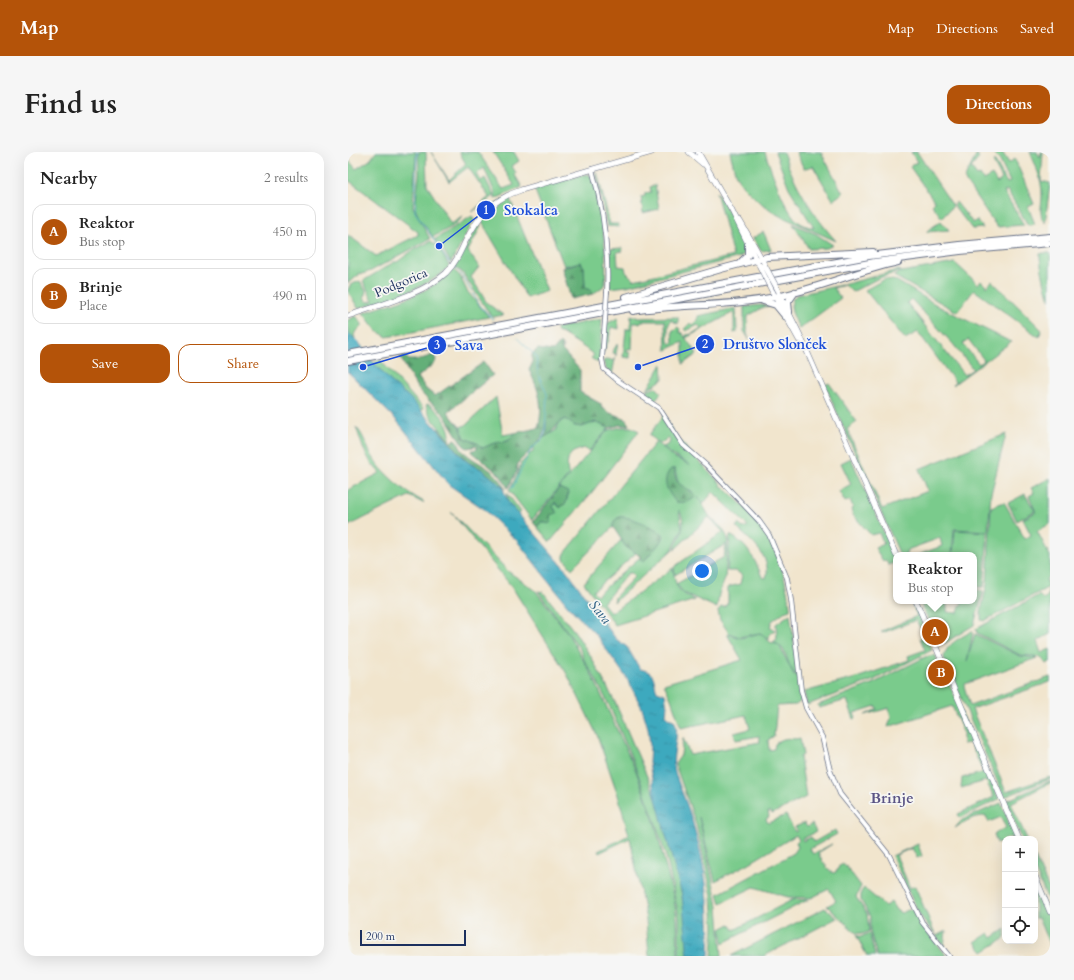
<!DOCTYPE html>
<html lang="en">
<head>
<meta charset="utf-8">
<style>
	:root { --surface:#fff; --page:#f6f6f6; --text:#222; --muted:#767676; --line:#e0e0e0; --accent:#b45309 }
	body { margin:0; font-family:Cardo,serif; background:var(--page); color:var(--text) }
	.controls { position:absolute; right:12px; bottom:12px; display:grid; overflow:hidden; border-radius:8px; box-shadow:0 4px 16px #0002 }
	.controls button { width:36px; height:36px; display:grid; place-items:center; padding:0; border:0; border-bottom:1px solid var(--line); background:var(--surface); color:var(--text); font:20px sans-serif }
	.scale { position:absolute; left:12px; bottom:10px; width:106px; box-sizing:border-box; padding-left:4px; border:2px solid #1b2f5e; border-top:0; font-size:11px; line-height:14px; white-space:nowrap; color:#1b2f5e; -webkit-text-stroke:3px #f6f6f2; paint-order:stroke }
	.you { position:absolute; left:354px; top:419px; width:14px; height:14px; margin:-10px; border:3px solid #fff; border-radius:50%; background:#1a73e8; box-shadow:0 0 0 6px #1a73e833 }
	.badge { display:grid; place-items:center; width:26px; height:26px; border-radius:50%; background:var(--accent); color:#fff; font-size:13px; font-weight:700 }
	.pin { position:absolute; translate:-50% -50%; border:2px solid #fff; box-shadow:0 1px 4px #0006 }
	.popup { position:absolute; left:545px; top:400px; width:84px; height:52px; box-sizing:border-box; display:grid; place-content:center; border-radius:8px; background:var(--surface); filter:drop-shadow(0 1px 3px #0005); font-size:13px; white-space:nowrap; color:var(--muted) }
	.popup b { font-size:15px; color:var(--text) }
	.popup::after { content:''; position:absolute; left:50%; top:100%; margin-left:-8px; border:8px solid transparent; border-top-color:var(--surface) }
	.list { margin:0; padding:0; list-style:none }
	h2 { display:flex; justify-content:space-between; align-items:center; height:52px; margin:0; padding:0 16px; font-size:17px }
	h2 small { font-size:13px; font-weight:400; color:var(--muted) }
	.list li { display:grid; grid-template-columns:26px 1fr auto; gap:12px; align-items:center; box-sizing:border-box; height:56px; margin:0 8px 8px; padding:0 8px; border:1px solid var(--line); border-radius:12px }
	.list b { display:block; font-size:15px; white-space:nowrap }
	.list p { margin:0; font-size:13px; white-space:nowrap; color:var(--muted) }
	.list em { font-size:13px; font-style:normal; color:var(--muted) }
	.actions { display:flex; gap:8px; padding:12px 16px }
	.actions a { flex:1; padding:9px 0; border:1px solid var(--accent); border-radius:12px; text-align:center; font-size:14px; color:var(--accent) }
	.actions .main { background:var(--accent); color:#fff }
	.icon { flex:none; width:22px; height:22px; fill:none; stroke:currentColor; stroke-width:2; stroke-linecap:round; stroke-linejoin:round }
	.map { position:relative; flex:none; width:702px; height:804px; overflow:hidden; border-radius:12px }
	header { display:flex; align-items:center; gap:24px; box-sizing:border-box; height:56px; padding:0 20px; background:var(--accent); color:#fff }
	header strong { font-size:19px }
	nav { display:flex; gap:22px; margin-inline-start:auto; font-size:14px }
	.intro { display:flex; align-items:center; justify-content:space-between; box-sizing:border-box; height:96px; padding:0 24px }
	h1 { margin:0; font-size:28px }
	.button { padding:10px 18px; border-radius:12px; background:var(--accent); color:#fff; font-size:14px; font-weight:700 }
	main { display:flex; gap:24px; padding:0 24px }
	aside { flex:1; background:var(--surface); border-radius:12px; box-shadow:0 4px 16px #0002 }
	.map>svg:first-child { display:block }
	.grass { fill:#7acb8c; stroke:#4a7d75; fill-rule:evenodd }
	.forest { fill:url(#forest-firs); stroke:#3f6f6b }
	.park { fill:url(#park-tufts); stroke:#4a7d75 }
	.water { fill:url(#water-ripples); stroke:#2c6c8e }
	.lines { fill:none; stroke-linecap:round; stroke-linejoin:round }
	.stream { stroke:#3ea9be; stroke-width:1 }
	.minor-casing { stroke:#666f85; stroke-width:5.5 }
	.major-casing { stroke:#666f85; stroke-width:6 }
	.highway-casing { stroke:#666f85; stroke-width:8 }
	.minor { stroke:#fff; stroke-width:4 }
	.major { stroke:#fff; stroke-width:5 }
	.highway { stroke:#fff; stroke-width:6 }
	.minor-bridge-casing { stroke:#666f85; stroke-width:5.5; stroke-linecap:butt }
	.major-bridge-casing { stroke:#666f85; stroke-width:6; stroke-linecap:butt }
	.minor-bridge { stroke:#fff; stroke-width:4 }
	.major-bridge { stroke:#fff; stroke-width:5 }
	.labels { text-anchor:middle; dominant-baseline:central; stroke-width:3.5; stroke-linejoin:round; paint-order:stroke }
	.street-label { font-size:13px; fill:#1b2f5e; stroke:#f6f6f2 }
	.water-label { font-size:14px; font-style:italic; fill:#275a80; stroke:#f6f6f2 }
	.quarter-label { font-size:15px; font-weight:bold; fill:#5b5485; stroke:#f6f6f2 }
	.leader { fill:none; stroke:#1d4ed8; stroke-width:1.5 }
	.callout-dot { fill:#1d4ed8; stroke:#f6f6f2; stroke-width:1.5 }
	.mark-label { font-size:12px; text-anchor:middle; font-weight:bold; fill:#fff }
	.callout-label { font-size:14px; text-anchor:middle; font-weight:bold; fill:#1d4ed8; stroke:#f6f6f2; stroke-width:3.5; stroke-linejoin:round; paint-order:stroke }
</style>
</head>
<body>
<header>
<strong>Map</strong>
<nav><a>Map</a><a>Directions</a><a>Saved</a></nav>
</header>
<div class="intro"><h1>Find us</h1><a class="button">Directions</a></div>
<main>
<aside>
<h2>Nearby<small>2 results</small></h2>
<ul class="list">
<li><span class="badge">A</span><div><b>Reaktor</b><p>Bus stop</p></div><em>450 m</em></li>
<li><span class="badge">B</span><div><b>Brinje</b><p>Place</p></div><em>490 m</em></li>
</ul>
<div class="actions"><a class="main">Save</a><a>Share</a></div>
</aside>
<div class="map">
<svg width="702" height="804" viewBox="0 0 702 804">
	<defs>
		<pattern id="forest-firs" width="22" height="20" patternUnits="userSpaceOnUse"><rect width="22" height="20" fill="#63af78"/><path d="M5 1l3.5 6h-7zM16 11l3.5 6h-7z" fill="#518f66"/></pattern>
		<pattern id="park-tufts" width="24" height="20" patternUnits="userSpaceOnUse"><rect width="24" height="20" fill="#7acb8c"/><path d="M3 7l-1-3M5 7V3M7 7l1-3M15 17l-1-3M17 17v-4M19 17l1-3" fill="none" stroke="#63a576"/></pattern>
		<pattern id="water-ripples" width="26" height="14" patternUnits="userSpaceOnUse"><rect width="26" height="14" fill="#3ea9be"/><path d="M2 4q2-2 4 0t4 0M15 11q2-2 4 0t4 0" fill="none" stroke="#338a9e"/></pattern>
	</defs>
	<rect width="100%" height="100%" fill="#f6f6f2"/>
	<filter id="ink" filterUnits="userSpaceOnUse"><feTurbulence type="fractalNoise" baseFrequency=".025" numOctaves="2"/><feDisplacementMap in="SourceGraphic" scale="8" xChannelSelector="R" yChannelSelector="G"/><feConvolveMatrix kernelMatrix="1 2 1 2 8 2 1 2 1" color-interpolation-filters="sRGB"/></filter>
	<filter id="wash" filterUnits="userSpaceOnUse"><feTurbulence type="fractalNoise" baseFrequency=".012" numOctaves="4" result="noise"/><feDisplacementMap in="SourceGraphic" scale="16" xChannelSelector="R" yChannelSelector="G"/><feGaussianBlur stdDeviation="0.9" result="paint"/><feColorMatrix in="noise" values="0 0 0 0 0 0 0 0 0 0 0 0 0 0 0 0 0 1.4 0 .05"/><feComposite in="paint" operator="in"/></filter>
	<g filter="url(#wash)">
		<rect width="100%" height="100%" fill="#f1e5cd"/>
		<!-- grass -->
		<path class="grass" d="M28 0H68L65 55 82 87 23 119 14 122 11 121V123L0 131V83L28 104 70 83V80L0 28V7L8 17 22 8Z
			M70 0H78L79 33 103 72 116 64 105 74 85 85 71 66 67 56 71 22Z
			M83 0 101 28 118 12 111 0H130L155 37 166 33 145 0H166L171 9 164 14 168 21 167 23 174 35 147 47V41L136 16 128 22 133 29 137 26 146 44 124 60 141 45 120 15 101 30Z
			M382 0H417C422 15 438 62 451 70 455 73 461 75 466 76L441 36 427 0H435C446 32 465 63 488 89L430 63 410 49 395 34 388 24Z
			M448 0H473L495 41 485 48 465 14 456 17Z
			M563 0H569L605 54 594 66 584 53 587 50 562 15 569 10Z
			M645 0H654L661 11 667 7 686 52 680 55 687 72 680 73 659 38 656 40 676 73 649 75 616 27 629 2 631 6 623 16 629 24 632 23 635 28 644 23 649 31 654 27 645 10 646 8 659 31 662 30 650 5 649 6Z
			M682 0H689L692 5 693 0H695L693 29 702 31 697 71C690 63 694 53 694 43 694 28 688 14 682 0Z
			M249 20 262 72H270L271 75 259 74 248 21Z
			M239 22 243 24 245 27C253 62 260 97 257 133L245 142 244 139 237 135 236 115 232 110 216 114 186 36Z
			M307 33 311 57 295 61 293 45 297 44V41L303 40 302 35Z
			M368 40C376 51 400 88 397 101L392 105 279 134 262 136V97L274 96 275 99 269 100 270 114 277 115 278 120 286 128 385 104Z
			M163 44 162 47 199 139 179 146 132 67 148 52Z
			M608 50 625 71 629 68 635 76 624 77 606 54Z
			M124 64 126 66V68L103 111 93 94 86 88Z
			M593 69 601 78 579 80V79Z
			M445 72 468 82 485 93 479 96 461 97Z
			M130 74H133L120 99 131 115 123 125 139 151 155 163 145 165 143 164 114 120 107 115Z
			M415 80 416 81 423 98 413 99 405 86Z
			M83 89 91 96 101 114C85 134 35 150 10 156L0 139 2 133 12 129 18 139 16 145 19 150 25 149 15 129 46 110H49L64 99Z
			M695 101H702V149C699 145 691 108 692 102Z
			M607 111 630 132 633 129 639 135 644 129 694 178 691 185 626 138 609 160 546 124 553 120Z
			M105 117 112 124 119 139 141 165 39 185 29 179 15 161C46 150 83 142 105 117Z
			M550 118 553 119 531 126 504 140 497 133 485 136 493 146 451 177 444 160 443 154 445 146 449 143 502 131Z
			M537 127 549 129 592 155 663 190 605 233 607 230 570 180 557 187 517 138ZM563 147 605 192 625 217 616 223 559 151ZM620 187 636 208 631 212 615 192Z
			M413 153 421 154 416 155 400 164 399 180 401 187 396 179V155Z
			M388 156 389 180 386 181V160L338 186V183L344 182 353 176 350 173 338 179 336 177 342 171 344 173 350 168V164Z
			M283 163 291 166 330 165V172L323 168 320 174V189L322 192 325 190 324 179 330 175 332 177 331 180 334 181 349 202 335 212V190L318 198 317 169H293L292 171H285L284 197H279V200L282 201V206L275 205 278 177H282Z
			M8 164 14 172V174L6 182 7 187 0 180V168Z
			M270 166 271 177 263 175 261 188 255 201 258 172Z
			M254 167 252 204 250 211 243 206 246 203C234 193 221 186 208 178V176Z
			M270 191 264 223 258 217 255 209 260 207 267 209 268 202 265 201 266 197Z
			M32 208 75 256 73 260 61 245 45 232 26 211Z
			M314 212 315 227 299 238Z
			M481 231 509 270 499 277 534 357 580 339 571 317 658 282 643 342 640 379 606 377 604 403H570L594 394 592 386 559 398 558 403H552L477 233Z
			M308 235 313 241 306 249 296 241Z
			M148 245 155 283 166 281C161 292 156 289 147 291 142 292 139 295 134 296L117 286 112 275 118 273Z
			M79 252C89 255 106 277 101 288 93 277 82 267 78 254Z
			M316 263 327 284 373 332V334L377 336C392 352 412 367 422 387 433 407 438 431 442 454V458L436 460 424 469 422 475 427 478 421 483V487L412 481 391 485 381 481 372 468 370 459 373 455H377L380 450V435L392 432 394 423 388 419H379L382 383C399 392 407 407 414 425L418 426C425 404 400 387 388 375L390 372 395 376 400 374 365 340 355 352 350 345 362 365 376 378 380 387 377 427 371 442 369 456 336 441 328 432 376 405 378 392 327 423 326 415 375 380 361 365 326 398C332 383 340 373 331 358L334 377 324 398 266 450 267 445 286 425 284 421H280L255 451 263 461 325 416C328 436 329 439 347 448L267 473 236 431 273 388 278 395 288 401 245 439 249 443 291 406 296 409 298 407 316 385 266 369 265 375 224 417 216 407V404L218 400 308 290 325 305 342 313 323 302 315 295 321 292 322 288 320 286 312 292 301 283ZM323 317H327C330 330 328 333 344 339L341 349 328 350Z
			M217 267 227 274 234 275 247 270 261 276 241 299 235 296C232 298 226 299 224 301 219 305 218 317 221 323L184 368 161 338 169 323 173 311 185 299 186 295 195 286 207 279 212 270Z
			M8 275C15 282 18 293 23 302 34 322 56 339 76 350L75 351 61 344 0 374V338L32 321 23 311 15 296Z
			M274 275H283L291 279 245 339 202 390 189 375 194 369 198 371 203 368V363L208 358 205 355 207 350 211 355 218 351 220 343 211 336 260 278Z
			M503 306 548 408V415L546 411 540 413 538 408 535 409 527 396 536 392 531 381 523 383 505 363 503 357 505 355 502 348 497 350 491 339 503 332 493 311Z
			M702 326V372L689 379 702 404V424L698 427 701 435 636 469 633 468V459L639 432 643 355 656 350 677 387 683 383 675 367 688 360 681 344 686 341 683 336Z
			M159 341 173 360 171 362 160 350Z
			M103 360 161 420 187 438 219 480 245 525 288 619 307 672 326 747 329 767 330 804H301L298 768 282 686 251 701 250 699 281 683 270 643 249 583 219 522 164 435Z
			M607 378 640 380 636 435H626V403H605Z
			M626 437 634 439 635 441 626 473 597 491 592 490 571 449H589L599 452V460L610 461 612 453 614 452V450L610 449H626Z
			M702 437V482L689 489 693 501 702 497V510L698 512 693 505 672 503 629 481 628 477 691 443 695 447 700 444V438Z
			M190 439 195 440 227 480 243 505 267 550 307 643 331 727 337 763 340 804H331V766L319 708 308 672 287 614 261 553 246 524 237 510 232 497Z
			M563 449H566L584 498 526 528 459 553 456 540 508 526 561 508 560 504 577 498 572 486 576 483 568 468 534 481V479L569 464Z
			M442 462 450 521 447 522C437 511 441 496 425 490L429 487 428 472Z
			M624 479 625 481 619 509 627 482 672 504 689 506 617 532 616 534 622 554 702 525V530L624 557 658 640 702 625V627L656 645 596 506C597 492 614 485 624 479Z
			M412 481 422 490 431 493 446 523H450L454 548 448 553 429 554 426 584 420 588 421 598 426 597 427 592C439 582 444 589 452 586L455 603 452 605 458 645 424 662 423 660H420L421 665 418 667 420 671 438 663 447 680 449 679 447 675 456 671 459 675 464 672 468 680 454 687 455 689 463 685 466 690 487 678 489 682 462 697 465 702 484 692 470 701 474 709 483 720 486 721 489 719 491 714 495 712 498 714 513 734 508 745 519 762 521 779 515 782 508 781 479 754 488 749 481 737 463 746 440 745 406 735 373 751 370 742 446 701 450 695 448 690 451 688 448 683 400 712 367 729 351 665 370 754 374 804H364L366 774 364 744 348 672 327 612 333 603 335 586 342 603 412 590 411 584 388 588 386 581 402 577 398 563 333 576 323 547 316 532 394 508 379 482 393 486Z
			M586 503 588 504 593 522 600 529 651 647 612 666 610 662 646 645 638 629 613 636 614 626 634 621 635 619 622 591 615 592V580L604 554 540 575 543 566 541 556 517 563 529 557 528 554 506 561 508 566 506 567 499 548 471 556 470 553 526 531 577 505Z
			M702 629V631L663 651 679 687H674L658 649Z
			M653 651 668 687 662 685 649 691 646 682 658 676 653 665 641 670 638 664C626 664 619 668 607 676L614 668Z
			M570 692 574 704 569 706 564 696 548 703 562 736 567 734 588 784 598 779 596 794 571 762 544 704Z
			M687 705 702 739V753L687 718Z
			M687 731 702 766V794L690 766H687Z
			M516 736 537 754 543 750 548 758 553 761 565 756 573 772 599 804H529L522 779V765L513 748V740Z
			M446 747 460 748 375 791 373 777 382 772 386 778Z
			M477 756 489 766 416 804H383Z
			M657 777V786L635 800 627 790 641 781 644 786Z
			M521 781 522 784 527 804H519L508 783 513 785Z"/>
		<!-- forest -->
		<path class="forest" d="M232 110 236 115 237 135 244 139 245 142 223 147 214 116Z
			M212 191 215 195 214 198 232 218V240L253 252V255L262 261 277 266 281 273H272L261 276 247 270 234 275 227 274 217 267C207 271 209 279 195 286L198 282V269C196 273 197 278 195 282 192 291 177 303 170 311L169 319 160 336 152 323 123 299 130 296 128 293 125 295 119 296 115 293 94 260 79 247 69 236 52 205 57 204 61 208H70L85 203 88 207 87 211 70 225 78 237 87 244 136 210 145 223 100 260 112 275 117 286 131 292 134 296C139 295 142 292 147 291 156 289 161 292 166 281L190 276C196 254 191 238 181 218L184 212V202L190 197 205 199Z
			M90 276 103 290 107 287C112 291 111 296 116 300 129 312 151 318 157 337L133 317 119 310 90 278Z
			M323 317H327C326 336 338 332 348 344 343 350 336 351 328 350 320 341 312 328 323 317Z
			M211 336 220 340 218 351 212 356 207 350 205 355 209 361 203 363V370L200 372 194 369 189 375 185 370Z
			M271 365C280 363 309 376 316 383L311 392 296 409H293L292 405 288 401 278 395 265 375 266 369Z"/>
		<!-- park -->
		<path class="park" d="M677 342 687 359 669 369 660 351Z"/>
		<!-- water -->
		<path class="water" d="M0 180 12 192 26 211 45 232 61 245 116 307 124 313 133 317 154 334 160 350 219 419 268 487 279 495 292 517C309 521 304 526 309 539L317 542 319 554 318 563 320 566 326 568C333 580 323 601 326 616 330 633 339 650 344 668 358 716 363 754 361 804H340L334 743 307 643 301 611 302 593 300 576 294 556 278 525 248 483 220 454 170 390 136 357 101 333 49 269 0 220Z"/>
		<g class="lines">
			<!-- stream -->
			<path class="stream" d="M69 0 67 60 102 112
				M106 115 113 122 131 152 145 168
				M162 337 165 335 178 307 184 296 193 289 197 281 199 242 190 222 188 204 169 186"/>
		</g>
	</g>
	<g filter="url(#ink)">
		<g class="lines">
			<defs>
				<path id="minor" d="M244 17C256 59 261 97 259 140
					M257 168 254 207 256 217 269 228 311 256 335 293 358 313 411 369 421 383 439 426 443 448 453 538 458 556 474 585 482 618 492 642 541 703 574 770 601 804"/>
				<path id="major" d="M341 0 355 12
					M350 0 384 59 409 110
					M392 69 415 109
					M424 139 451 188
					M431 141 451 181 548 403
					M0 164C30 153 74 143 98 121 107 112 112 101 117 90 130 64 145 47 173 38L304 0
					M568 449 671 687
					M687 724 702 760"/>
				<path id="highway" d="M392 111 400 103V92
					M278 145 373 117 419 105 525 100
					M415 149 428 153 437 164
					M285 159C330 152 377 155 422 146 466 139 507 119 550 110
					M441 160 440 150 447 140
					M0 202 521 104 611 93 702 85
					M0 209 527 110 612 99 702 91"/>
			</defs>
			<!-- minor casing -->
			<use href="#minor" class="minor-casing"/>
			<!-- major casing -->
			<use href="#major" class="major-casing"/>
			<!-- highway casing -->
			<use href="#highway" class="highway-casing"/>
			<!-- minor -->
			<use href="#minor" class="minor"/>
			<!-- major -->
			<use href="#major" class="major"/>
			<!-- highway -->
			<use href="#highway" class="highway"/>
			<defs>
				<path id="minor-bridge" d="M257 168 259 140"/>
				<path id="major-bridge" d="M416 112 430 138
					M411 113 424 139"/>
			</defs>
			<!-- minor-bridge casing -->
			<use href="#minor-bridge" class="minor-bridge-casing"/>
			<!-- major-bridge casing -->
			<use href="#major-bridge" class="major-bridge-casing"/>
			<!-- minor-bridge -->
			<use href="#minor-bridge" class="minor-bridge"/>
			<!-- major-bridge -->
			<use href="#major-bridge" class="major-bridge"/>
		</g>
	</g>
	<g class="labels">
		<!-- street labels -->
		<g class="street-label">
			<text transform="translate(53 131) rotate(-23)">Podgorica</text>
		</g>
		<!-- water labels -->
		<g class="water-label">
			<text transform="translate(252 460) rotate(51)">Sava</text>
		</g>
		<!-- quarter labels -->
		<g class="quarter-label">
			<text x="544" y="646">Brinje</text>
		</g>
	</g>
	<!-- callouts -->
	<path class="leader" d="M91 94L138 58M290 215L357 192M15 215L89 193"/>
	<g class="callout-dot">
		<circle cx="91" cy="94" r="4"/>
		<circle cx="290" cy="215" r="4"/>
		<circle cx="15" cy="215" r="4"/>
		<circle cx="138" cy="58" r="10"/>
		<circle cx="357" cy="192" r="10"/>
		<circle cx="89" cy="193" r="10"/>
	</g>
	<g class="mark-label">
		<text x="138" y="62">1</text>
		<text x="357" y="196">2</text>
		<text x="89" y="197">3</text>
	</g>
	<g class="callout-label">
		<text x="183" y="63">Stokalca</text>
		<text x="427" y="197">Društvo Slonček</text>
		<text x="121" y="198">Sava</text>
	</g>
</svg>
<div class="controls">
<button>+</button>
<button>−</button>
<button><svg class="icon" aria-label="locate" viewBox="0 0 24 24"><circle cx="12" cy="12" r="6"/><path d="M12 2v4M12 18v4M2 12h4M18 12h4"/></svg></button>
</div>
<div class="scale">200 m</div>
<div class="you"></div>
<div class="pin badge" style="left:587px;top:480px">A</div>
<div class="popup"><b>Reaktor</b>Bus stop</div>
<div class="pin badge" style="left:593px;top:521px">B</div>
</div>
</main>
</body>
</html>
